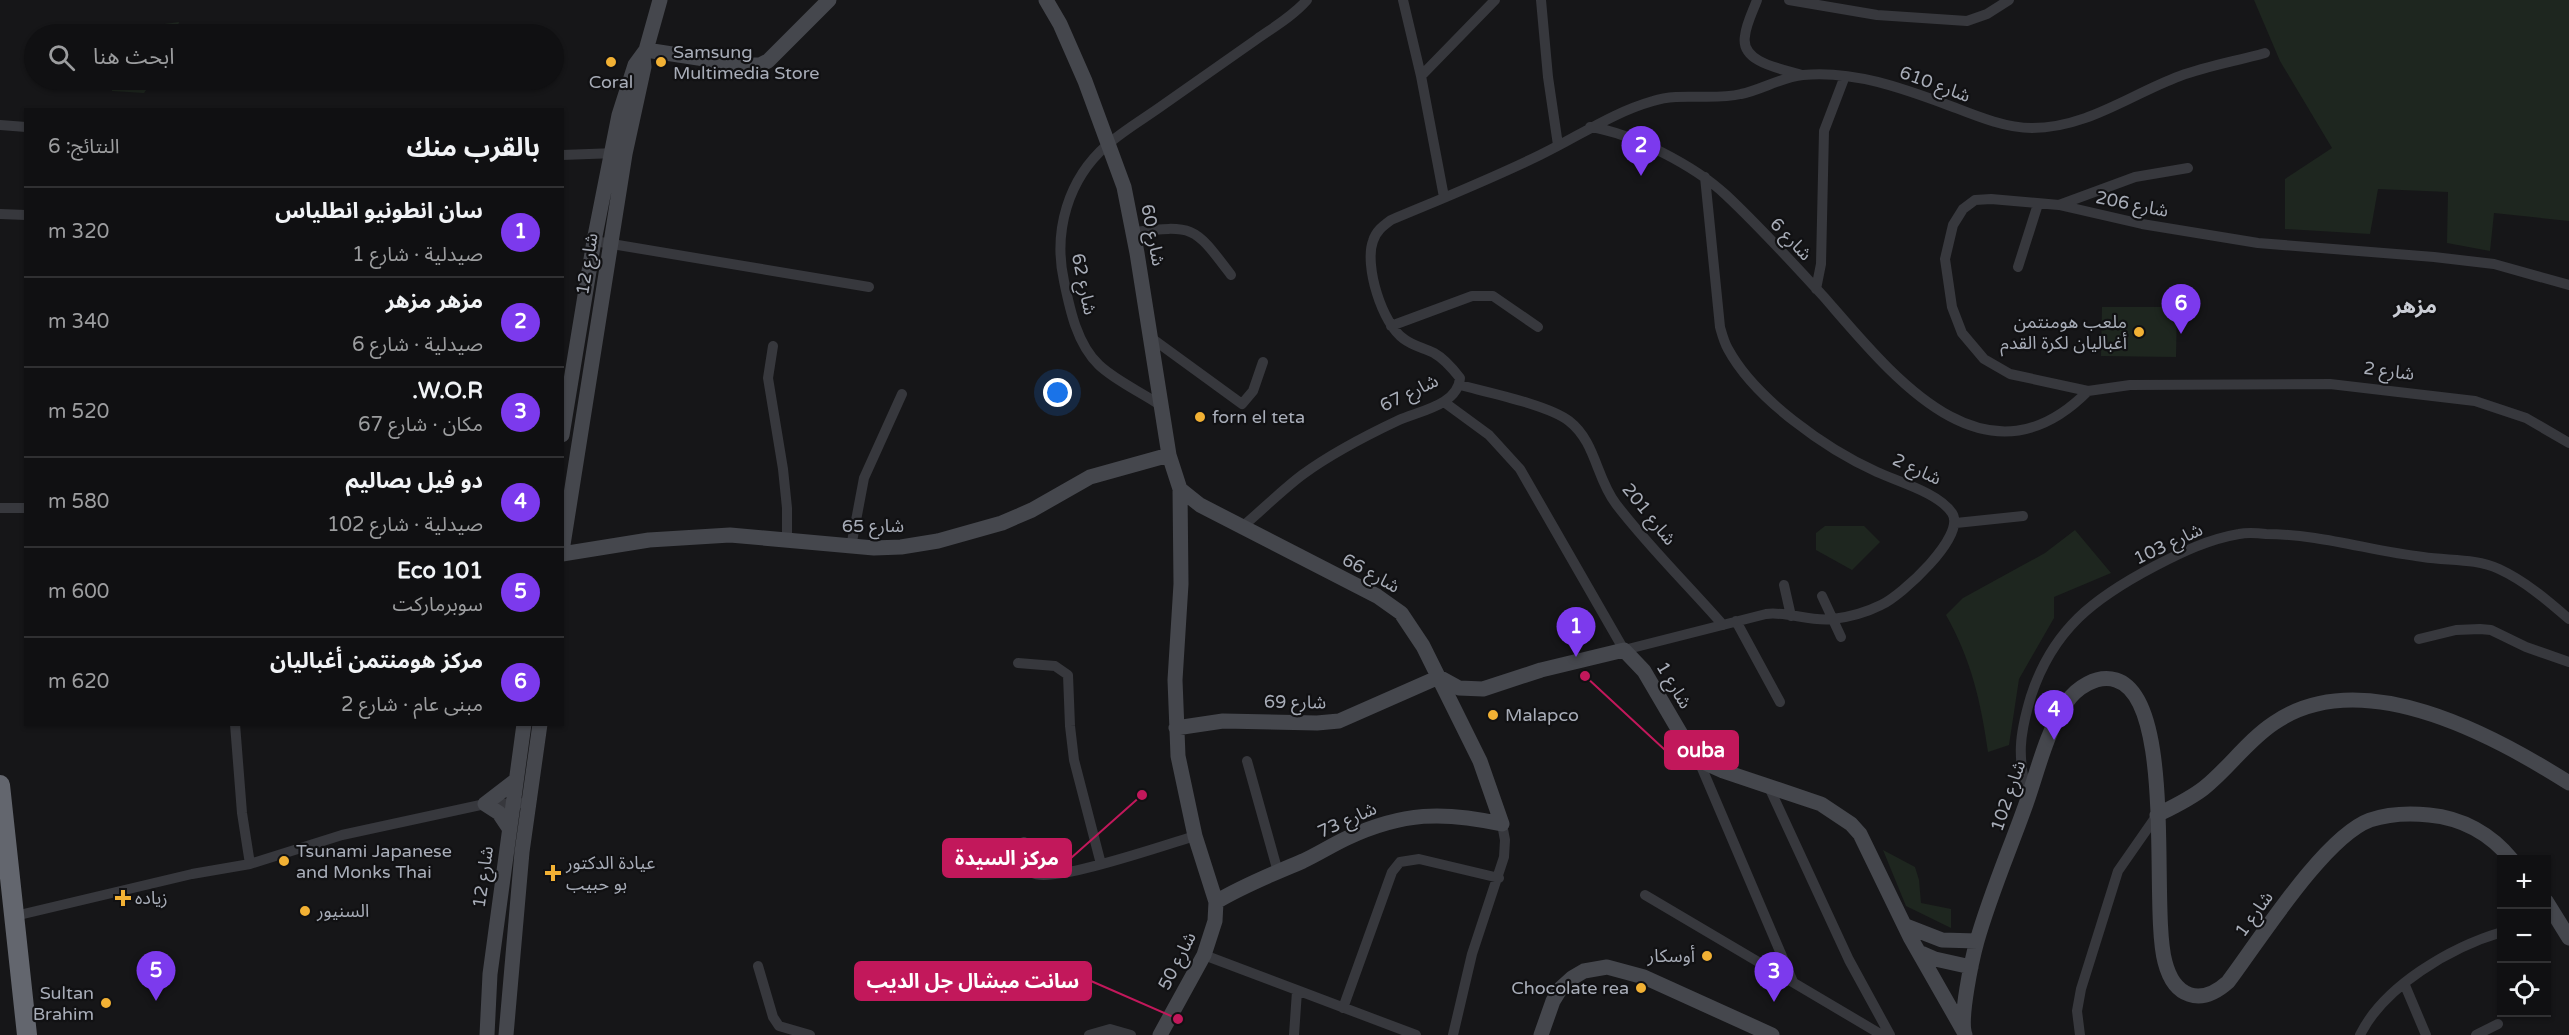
<!DOCTYPE html>
<html lang="ar">
<head>
<meta charset="utf-8">
<style>
	:root { --surface:#101012; --page:#1e1e20; --text:#f1f3f6; --muted:#9c9d9f; --line:#303032; --accent:#7c3aed }
	body { margin:0; font-family:"Varela Round","Noto Sans Arabic",sans-serif; background:var(--page); color:var(--text); direction:rtl }
	.controls { position:absolute; right:18px; bottom:18px; display:grid; overflow:hidden; border-radius:0px; box-shadow:0 2px 4px #0004 }
	.controls button { width:54px; height:54px; display:grid; place-items:center; padding:0; border:0; border-bottom:2px solid var(--line); background:var(--surface); color:var(--text); font:30px sans-serif }
	.you { position:absolute; left:1058px; top:393px; width:21px; height:21px; margin:-15px; border:4px solid #fff; border-radius:50%; background:#1a73e8; box-shadow:0 0 0 9px #1a73e833 }
	.badge { display:grid; place-items:center; width:39px; height:39px; border-radius:50%; background:var(--accent); color:#fff; font-size:20px; font-weight:700 }
	.pin { position:absolute; translate:-50% -50px; filter:drop-shadow(0 2px 3px #0008) }
	.pin::after { content:''; position:absolute; top:32px; width:21px; height:18px; background:inherit; clip-path:polygon(0 0,100% 0,50% 100%) }
	.list { margin:0; padding:0; list-style:none }
	h2 { display:flex; justify-content:space-between; align-items:center; height:78px; margin:0; padding:0 24px; font-size:26px }
	h2 small { font-size:20px; font-weight:400; color:var(--muted) }
	.list li { display:grid; grid-template-columns:39px 1fr auto; gap:18px; align-items:center; box-sizing:border-box; height:90px; padding:0 24px; border-top:2px solid var(--line) }
	.list b { display:block; font-size:22px; white-space:nowrap }
	.list p { margin:0; font-size:20px; white-space:nowrap; color:var(--muted) }
	.list em { font-size:20px; font-style:normal; color:var(--muted) }
	.icon { flex:none; width:33px; height:33px; fill:none; stroke:currentColor; stroke-width:2; stroke-linecap:round; stroke-linejoin:round }
	.map { position:relative; flex:none; width:2569px; height:1035px; overflow:hidden; direction:ltr }
	.search { position:absolute; background:var(--surface); box-shadow:0 2px 4px #0004; left:24px; top:24px; width:540px; height:66px; display:flex; align-items:center; gap:15px; box-sizing:border-box; padding:0 21px; border-radius:33px; color:var(--muted); font-size:22px }
	.panel { position:absolute; background:var(--surface); box-shadow:0 2px 4px #0004; left:24px; top:108px; width:540px; height:618px; border-radius:0px; direction:rtl }
	.map>svg:first-child { display:block }
	.green { fill:#1e261f }
	.lines { fill:none; stroke-linecap:round; stroke-linejoin:round }
	.street { stroke:#37383d; stroke-width:10 }
	.secondary { stroke:#45474d; stroke-width:15 }
	.highway { stroke:#63666e; stroke-width:20 }
	.poi-dot { fill:#f2b134; stroke:#111113; stroke-width:2 }
	.labels { text-anchor:middle; dominant-baseline:central; stroke-width:4.5; stroke-linejoin:round; paint-order:stroke }
	.poi-label { font-size:18px; fill:#a8adb8; stroke:#111113; text-anchor:start }
	.street-label { font-size:18px; fill:#a8adb8; stroke:#111113 }
	.quarter-label { font-size:21px; font-weight:bold; fill:#c9ccd4; stroke:#111113 }
	.leader { fill:none; stroke:#c2185b; stroke-width:2 }
	.callout-dot { fill:#c2185b; stroke:#111113; stroke-width:2 }
	.callout { fill:#c2185b; stroke:#c2185b; stroke-width:2 }
	.callout-label { font-size:20px; text-anchor:middle; font-weight:bold; fill:#fff }
</style>
</head>
<body>
<div class="map">
<svg width="2569" height="1035" viewBox="0 0 2569 1035">
	<rect width="100%" height="100%" fill="#161618"/>
	<!-- green -->
	<path class="green" d="M2254 0H2569V221L2494 213 2490 251 2447 243 2448 192 2378 189 2370 234 2285 229V179L2332 148 2280 61Z
		M179 22 175 34H114V31Z
		M112 80H153L144 93 112 91Z
		M2102 307H2177L2176 357 2101 356Z
		M1825 526H1864L1880 542 1852 570 1816 550V533Z
		M2075 530 2111 573 2054 597V618L2019 679 2009 745 1988 752C1981 702 1971 659 1946 615L1963 598 2045 553Z
		M1883 850 1915 867 1919 880 1921 903 1951 909V928L1906 906Z"/>
	<g class="lines">
		<!-- street -->
		<path class="street" d="M1403 0 1421 76 1444 197
			M1541 0 1548 77 1558 145
			M1757 0C1753 11 1746 24 1745 36 1740 63 1783 69 1802 75
			M1789 0 1877 15 1967 21 1987 14 2009 0
			M1421 76 1495 0
			M0 125 26 127
			M1590 127C1632 133 1695 166 1726 195 1760 227 1793 263 1824 297 1892 375 1985 495 2088 391
			M562 155 616 153
			M2059 205 2135 177 2188 168
			M0 214 26 215
			M1133 232C1195 225 1194 226 1231 275
			M594 241 869 287
			M2018 267 2038 204
			M2569 285 2494 264 2434 257 2258 243 2142 224 2059 205 1991 199 1975 200 1963 209 1953 225 1945 259 1952 307 1962 333 1984 359 2010 374 2088 391 2130 385 2330 384 2441 397 2475 401 2526 418 2569 443
			M1816 289 1821 264 1824 131 1845 76
			M1391 326 1472 296H1493L1538 327
			M1150 337 1242 404 1253 391 1263 362
			M773 346 768 378 783 469 787 508V540
			M1460 385C1486 392 1549 405 1569 421 1596 442 1596 478 1616 504 1648 546 1688 585 1723 625
			M1444 402 1489 435 1520 469 1624 650 1766 614C1788 611 1810 622 1833 619 1849 617 1867 612 1881 605 1901 596 1967 536 1952 513 1939 493 1899 482 1877 472 1826 449 1755 399 1728 349 1724 342 1722 334 1720 327L1705 177
			M1160 405C1141 392 1116 381 1099 365 1077 344 1070 310 1064 281 1053 231 1068 179 1107 145 1124 130 1145 118 1163 105 1194 83 1226 61 1257 39 1274 27 1293 16 1307 0
			M0 508H26
			M1956 523 2023 516
			M1242 527C1262 510 1281 491 1302 475 1332 453 1365 436 1399 420 1419 411 1458 405 1460 378 1453 369 1445 359 1434 353 1424 348 1413 346 1404 339 1382 324 1364 265 1373 241 1376 231 1383 226 1391 220 1441 199 1491 179 1540 155 1578 137 1611 113 1653 101 1681 92 1712 101 1741 94 1761 90 1782 77 1803 75 1856 70 1907 90 1956 108 1979 117 2007 128 2032 128 2087 128 2131 94 2180 76 2207 66 2237 61 2265 53
			M851 547 864 478 902 394
			M1784 585 1791 616
			M1822 596 1841 637
			M1736 621 1780 702
			M2419 639 2456 630 2480 629 2491 630 2526 647 2569 662
			M1018 663 1055 666 1068 675 1070 726 1074 760 1101 864
			M235 724 242 813 250 864
			M1698 759 1793 982
			M1247 761 1278 872
			M1768 785 1849 960 1890 1035
			M2028 798C2017 757 2019 736 2031 696 2053 629 2094 598 2155 566 2182 552 2209 539 2239 534 2248 532 2258 533 2266 534 2320 534 2371 551 2423 557 2449 561 2475 558 2499 569 2525 581 2547 600 2569 619
			M1024 842C1025 852 1025 866 1033 873 1050 885 1171 843 1195 836
			M1645 895 1882 1035
			M15 916 192 874 250 864 342 835 485 804 530 803
			M1204 955 1416 1035
			M758 966 773 1017 779 1026 810 1035
			M2404 983 2426 1035
			M1343 1008 1392 872 1400 862 1419 859 1499 878
			M1089 1035 1110 1029 1131 1035
			M1294 1035 1297 991
			M1453 1035 1472 954 1504 857 1505 840 1502 824
			M2080 1035 2077 1011 2081 989 2118 871 2157 815
			M2360 1035C2384 986 2451 947 2502 932
			M2476 1035 2498 1024"/>
		<!-- secondary -->
		<path class="secondary" d="M1046 0 1060 24 1085 81 1124 187 1137 253 1169 455 1180 489 1181 584 1175 680 1178 756 1195 836 1216 902 1215 921 1204 955 1160 1035
			M646 50 744 65H760L768 61 829 0
			M562 435 594 241 619 115 635 65 646 50 660 0
			M1180 489 1200 505 1377 596 1401 613 1423 646 1480 761 1502 824
			M562 551 625 154 644 67 643 56
			M562 554 649 540 730 535 874 548 901 547 938 541 1002 523 1032 510 1090 477 1169 455
			M1176 728 1223 721 1317 723 1339 721 1439 677 1459 688 1483 689 1541 670 1624 650 1644 671 1685 741 1703 762 1723 771 1821 804 1851 824 1860 834 1910 937 1963 1030
			M2157 815C2173 807 2190 799 2204 788 2229 768 2247 741 2274 723 2361 663 2492 734 2569 783
			M509 828 499 813 485 804 516 780
			M2546 901 2569 938
			M1216 902C1244 885 1273 874 1303 861 1318 854 1332 845 1347 838 1403 812 1443 811 1502 824
			M1906 926 1942 940 1977 941
			M1919 952 1935 959 1971 967
			M487 1035 490 974 524 724
			M506 1035 522 852 540 724
			M1541 1035 1553 1001 1561 988 1572 978 1584 971 1607 967 1644 977 1772 1035
			M1965 1035C1959 1019 1972 959 1977 941 1990 895 2010 849 2026 804 2038 770 2046 733 2066 703 2076 688 2097 674 2116 680 2177 699 2150 907 2165 962 2174 997 2200 1007 2228 982 2259 941 2324 837 2370 820 2388 814 2410 813 2429 815 2462 818 2491 834 2512 860"/>
		<!-- highway -->
		<path class="highway" d="M0 785 27 1035"/>
	</g>
	<!-- markers -->
	<g class="poi-dot">
		<circle cx="611" cy="62" r="6"/>
		<circle cx="661" cy="62" r="6"/>
		<circle cx="2139" cy="332" r="6"/>
		<circle cx="1200" cy="417" r="6"/>
		<circle cx="1493" cy="715" r="6"/>
		<circle cx="284" cy="861" r="6"/>
		<path d="M550 864h6v6h6v6h-6v6h-6v-6h-6v-6h6z"/>
		<path d="M120 889h6v6h6v6h-6v6h-6v-6h-6v-6h6z"/>
		<circle cx="305" cy="911" r="6"/>
		<circle cx="1707" cy="956" r="6"/>
		<circle cx="1641" cy="988" r="6"/>
		<circle cx="106" cy="1003" r="6"/>
	</g>
	<g class="labels">
		<!-- poi labels -->
		<g class="poi-label">
			<text x="673" y="52">Samsung<tspan x="673" dy="21">Multimedia Store</tspan></text>
			<text x="611" y="82" text-anchor="middle">Coral</text>
			<text x="2127" y="322" text-anchor="end">ملعب هومنتمن<tspan x="2127" dy="21">أغباليان لكرة القدم</tspan></text>
			<text x="1212" y="417">forn el teta</text>
			<text x="1505" y="715">Malapco</text>
			<text x="296" y="851">Tsunami Japanese<tspan x="296" dy="21">and Monks Thai</tspan></text>
			<text x="566" y="863">عيادة الدكتور<tspan x="566" dy="21">بو حبيب</tspan></text>
			<text x="135" y="898">زياده</text>
			<text x="317" y="911">السنيور</text>
			<text x="1695" y="956" text-anchor="end">أوسكار</text>
			<text x="1629" y="988" text-anchor="end">Chocolate rea</text>
			<text x="94" y="993" text-anchor="end">Sultan<tspan x="94" dy="21">Brahim</tspan></text>
		</g>
		<!-- street labels -->
		<g class="street-label">
			<text transform="translate(1935 84) rotate(20)">شارع 610</text>
			<text transform="translate(2132 204) rotate(11)">شارع 206</text>
			<text transform="translate(1153 235) rotate(79)">شارع 60</text>
			<text transform="translate(1791 239) rotate(46)">شارع 6</text>
			<text transform="translate(587 264) rotate(-81)">شارع 12</text>
			<text transform="translate(1084 284) rotate(78)">شارع 62</text>
			<text transform="translate(2389 371) rotate(7)">شارع 2</text>
			<text transform="translate(1409 393) rotate(-26)">شارع 67</text>
			<text transform="translate(1917 469) rotate(25)">شارع 2</text>
			<text transform="translate(1649 514) rotate(51)">شارع 201</text>
			<text x="873" y="526">شارع 65</text>
			<text transform="translate(2168 544) rotate(-25)">شارع 103</text>
			<text transform="translate(1371 573) rotate(29)">شارع 66</text>
			<text transform="translate(1674 685) rotate(59)">شارع 1</text>
			<text transform="translate(1295 702) rotate(1)">شارع 69</text>
			<text transform="translate(2008 796) rotate(-71)">شارع 102</text>
			<text transform="translate(1347 820) rotate(-24)">شارع 73</text>
			<text transform="translate(483 877) rotate(-82)">شارع 12</text>
			<text transform="translate(2254 914) rotate(-54)">شارع 1</text>
			<text transform="translate(1177 961) rotate(-63)">شارع 50</text>
		</g>
		<!-- quarter labels -->
		<g class="quarter-label">
			<text x="2415" y="306">مزهر</text>
		</g>
	</g>
	<!-- callouts -->
	<path class="leader" d="M1585 676L1665 750M1142 795L1071 858M1178 1019L1091 981"/>
	<g class="callout-dot">
		<circle cx="1585" cy="676" r="6"/>
		<circle cx="1142" cy="795" r="6"/>
		<circle cx="1178" cy="1019" r="6"/>
	</g>
	<g class="callout">
		<rect x="1665" y="731" width="73" height="38" rx="6"/>
		<rect x="943" y="839" width="128" height="38" rx="6"/>
		<rect x="855" y="962" width="236" height="38" rx="6"/>
	</g>
	<g class="callout-label">
		<text x="1701" y="757">ouba</text>
		<text x="1007" y="865">مركز السيدة</text>
		<text x="973" y="988">سانت ميشال جل الديب</text>
	</g>
</svg>
<div class="controls">
<button>+</button>
<button>−</button>
<button><svg class="icon" aria-label="locate" viewBox="0 0 24 24"><circle cx="12" cy="12" r="6"/><path d="M12 2v4M12 18v4M2 12h4M18 12h4"/></svg></button>
</div>
<div class="you"></div>
<div class="pin badge" style="left:1576px;top:657px">1</div>
<div class="pin badge" style="left:1641px;top:176px">2</div>
<div class="pin badge" style="left:1774px;top:1002px">3</div>
<div class="pin badge" style="left:2054px;top:740px">4</div>
<div class="pin badge" style="left:156px;top:1001px">5</div>
<div class="pin badge" style="left:2181px;top:334px">6</div>
<div class="search"><svg class="icon" aria-label="search" viewBox="0 0 24 24"><circle cx="10" cy="10" r="6"/><path d="M15 15l6 6"/></svg>ابحث هنا</div>
<section class="panel">
<h2>بالقرب منك<small>النتائج: 6</small></h2>
<ul class="list">
<li><span class="badge">1</span><div><b>سان انطونيو انطلياس</b><p>صيدلية · شارع 1</p></div><em>320 m</em></li>
<li><span class="badge">2</span><div><b>مزهر مزهر</b><p>صيدلية · شارع 6</p></div><em>340 m</em></li>
<li><span class="badge">3</span><div><b>W.O.R.</b><p>مكان · شارع 67</p></div><em>520 m</em></li>
<li><span class="badge">4</span><div><b>دو فيل بصاليم</b><p>صيدلية · شارع 102</p></div><em>580 m</em></li>
<li><span class="badge">5</span><div><b>Eco 101</b><p>سوبرماركت</p></div><em>600 m</em></li>
<li><span class="badge">6</span><div><b>مركز هومنتمن أغباليان</b><p>مبنى عام · شارع 2</p></div><em>620 m</em></li>
</ul>
</section>
</div>
</body>
</html>
